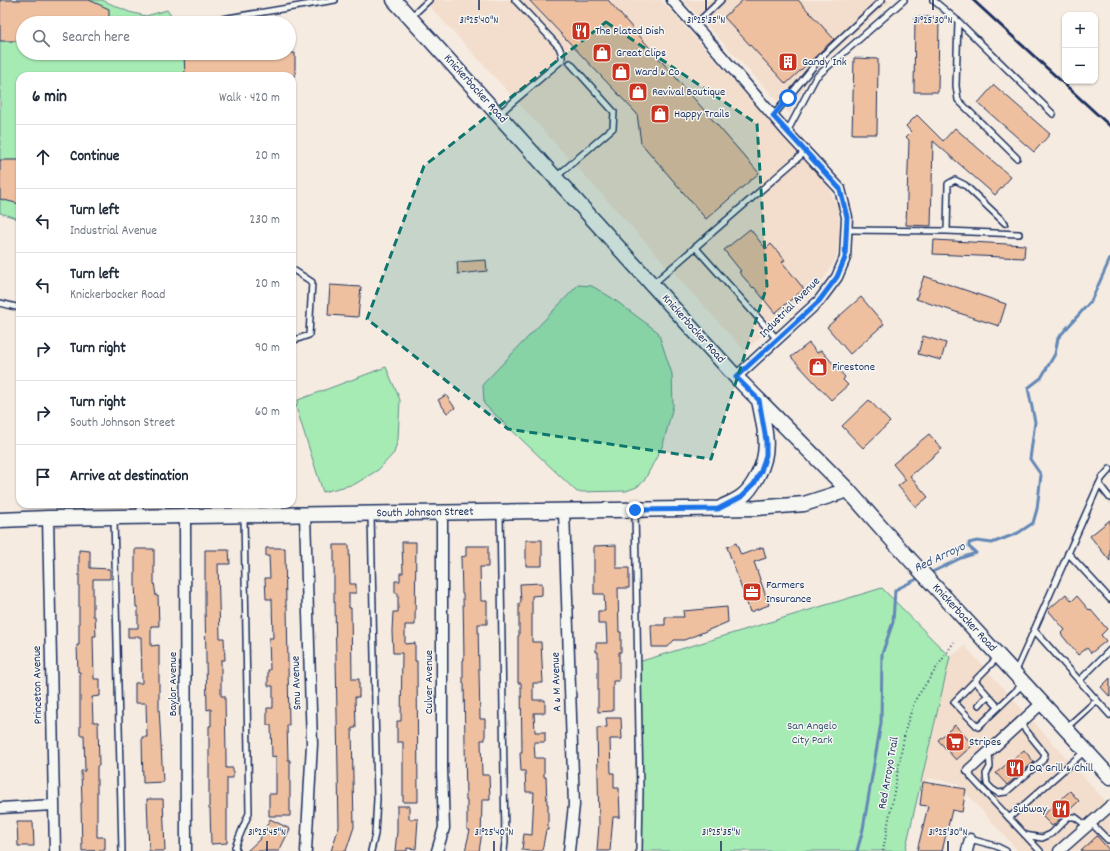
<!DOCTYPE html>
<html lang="en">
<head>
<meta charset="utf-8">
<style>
	:root { --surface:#fff; --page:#f6f6f7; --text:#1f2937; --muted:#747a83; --line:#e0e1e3 }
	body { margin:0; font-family:Dekko,sans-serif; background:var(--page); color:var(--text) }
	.controls { position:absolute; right:12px; top:12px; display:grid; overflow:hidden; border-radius:8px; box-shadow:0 1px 3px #0004 }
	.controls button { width:36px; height:36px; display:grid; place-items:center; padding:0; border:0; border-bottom:1px solid var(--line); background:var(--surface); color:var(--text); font:20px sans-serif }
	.stop { position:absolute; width:12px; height:12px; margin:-9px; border:3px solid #1a73e8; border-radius:50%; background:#fff }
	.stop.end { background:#1a73e8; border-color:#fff; box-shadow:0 1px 4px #0008 }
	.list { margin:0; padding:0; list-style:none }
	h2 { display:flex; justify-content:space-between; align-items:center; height:52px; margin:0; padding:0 16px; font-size:17px }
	h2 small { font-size:13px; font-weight:400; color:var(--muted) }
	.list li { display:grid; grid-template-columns:26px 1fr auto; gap:12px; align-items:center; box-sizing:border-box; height:64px; padding:0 16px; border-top:1px solid var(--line) }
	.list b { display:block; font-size:15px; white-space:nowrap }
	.list p { margin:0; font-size:13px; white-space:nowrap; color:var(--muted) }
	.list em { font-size:13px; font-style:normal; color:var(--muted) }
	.icon { flex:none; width:22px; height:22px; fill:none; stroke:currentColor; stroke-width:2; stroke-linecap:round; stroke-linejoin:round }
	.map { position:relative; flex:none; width:1110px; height:851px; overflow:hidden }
	.search { position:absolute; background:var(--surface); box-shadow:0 1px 3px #0004; left:16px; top:16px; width:280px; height:44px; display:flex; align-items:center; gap:10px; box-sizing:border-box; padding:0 14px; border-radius:22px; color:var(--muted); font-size:15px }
	.panel { position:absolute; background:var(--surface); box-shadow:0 1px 3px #0004; left:16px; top:72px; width:280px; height:436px; border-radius:12px }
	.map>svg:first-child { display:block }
	.built { fill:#f3decd }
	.green { fill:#a6eab4; stroke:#608c89 }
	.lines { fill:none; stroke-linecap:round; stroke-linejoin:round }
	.stream { stroke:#6488b6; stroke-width:3 }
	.building { fill:#efc09f; stroke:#1b2f5e }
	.lane-casing { stroke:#1b2f5e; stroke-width:8 }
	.street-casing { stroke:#1b2f5e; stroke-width:13 }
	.secondary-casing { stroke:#1b2f5e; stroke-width:17 }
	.path { stroke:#1b2f5e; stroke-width:2; stroke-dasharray:1 3; stroke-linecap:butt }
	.lane { stroke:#f6f6f2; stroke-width:5 }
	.street { stroke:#f6f6f2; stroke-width:10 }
	.secondary { stroke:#f6f6f2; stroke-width:14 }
	.rail { stroke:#1b2f5e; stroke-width:3 }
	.route { stroke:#1a73e8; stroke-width:5 }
	.marked { fill:#0f766e; fill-opacity:0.2; stroke:#0f766e; stroke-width:3; stroke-dasharray:8 5; stroke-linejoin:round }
	.ticks { fill:none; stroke:#1b2f5e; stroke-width:1.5 }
	.labels { text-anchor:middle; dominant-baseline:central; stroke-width:3; stroke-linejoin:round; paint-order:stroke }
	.poi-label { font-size:12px; fill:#1b2f5e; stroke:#f6f6f2; text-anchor:start }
	.street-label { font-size:12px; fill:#1b2f5e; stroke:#f6f6f2 }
	.park-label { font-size:12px; fill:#37546f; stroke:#f6f6f2 }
	.water-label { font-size:13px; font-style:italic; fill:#395482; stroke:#f6f6f2 }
	.ticks-label { font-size:10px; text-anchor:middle; fill:#1b2f5e; stroke:#f6f6f2; stroke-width:3; stroke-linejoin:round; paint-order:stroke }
</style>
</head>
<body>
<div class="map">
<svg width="1110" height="851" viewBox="0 0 1110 851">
	<rect width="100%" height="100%" fill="#f5ebe1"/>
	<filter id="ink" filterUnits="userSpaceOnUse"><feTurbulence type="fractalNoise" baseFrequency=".025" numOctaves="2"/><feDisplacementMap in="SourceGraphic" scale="8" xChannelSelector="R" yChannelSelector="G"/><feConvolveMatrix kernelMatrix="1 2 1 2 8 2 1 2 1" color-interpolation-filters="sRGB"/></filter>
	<g filter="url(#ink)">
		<!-- built -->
		<path class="built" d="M424 0H661L828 185 838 209 840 230 836 258 820 285 745 351Z
			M683 0H892L814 70 789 113Z
			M965 646 1110 806V851H1018L957 783 928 778 921 786 950 657Z"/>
		<!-- green -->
		<path class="green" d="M0 0H102L129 12 146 16 167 10 176 23H23V53H178L187 59V76H20V226L16 218 0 213Z
			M578 285 592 286 612 298 658 332 672 374 673 406 663 445 644 481 637 487 626 491 577 492 484 404 483 384Z
			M386 367 400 400 398 439 394 453 378 470 355 484 323 492 296 407 298 400Z
			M882 588 950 657 905 851H636L637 843 635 663Z"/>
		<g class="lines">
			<!-- stream -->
			<path class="stream" d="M928 574 961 558 976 553 969 547V543L977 541 992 543 1018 533 1033 523 1037 509 1041 475 1030 459 1035 422 1028 388 1041 378 1055 354 1058 338 1091 301 1110 259
				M857 851 863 829 881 723 882 654 893 622 895 590 921 577"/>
		</g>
		<!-- building -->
		<path class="building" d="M0 0H89L109 9V23H23V41H0Z
			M529 0H608L759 173 706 219 641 143 637 114Z
			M743 0H798L834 39 786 84 724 17Z
			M915 17H939L938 92H914Z
			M184 53H295V76H185Z
			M854 58 878 59 877 134H852Z
			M994 85 1050 134 1034 152 978 103Z
			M917 115 943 141 955 128 1011 177 995 195 933 141 931 226 906 225 909 140 906 137 911 132 906 126Z
			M0 160H20V204L0 199Z
			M750 229 766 249 771 244 785 260 782 262 804 289 775 313 754 287 753 288 739 272 741 271 724 250Z
			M934 240 1025 245 1024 258 933 254Z
			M486 260 487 271 458 274 457 262Z
			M924 276 1006 304 999 326 916 299Z
			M330 285 361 287 358 317 328 315Z
			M861 297 884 324 850 354 827 327Z
			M923 336 946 343 941 360 918 354Z
			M809 343 817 353 821 350 845 377 843 380 848 385 831 400 791 357Z
			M446 395 455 408 447 413 438 400Z
			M869 400 890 422 863 448 842 426Z
			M929 434 942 449 910 476 928 497 916 507 898 486 906 480 893 464Z
			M1110 520V561L1090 536Z
			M526 540H542V566H526Z
			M402 542H416L415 625H405V644L415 643V661H417L418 802H403V742H397V721H401L402 653H393L392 631 393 612H398V593H395V581H400V573H403Z
			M736 543 741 555 763 547 766 558 754 562 769 605 750 612 727 547Z
			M334 545H349L350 584H356V593H349V608H351L352 679H359V697H355L356 728H352L354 827 346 851H331L339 827 335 602H334Z
			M616 545V568H629V588H618L619 632H621V652H619V681H613V711L598 712V652H596V643H607L606 624H598V611H605L604 594H594V546Z
			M466 546H488V567H480L481 601H487V624H478L480 719H485V740H481L482 775H489L490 800H482L481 839 479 851H465L470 830H467V800L466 801 464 683H463V660H464L463 594H462L461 557 466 556Z
			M266 548H285L286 606H287L289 725H287L288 760H290V816H269V794H276V756L272 757 271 725H267V708H273V686H268V670H270L269 638H273L272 599H266L265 578H270L269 556H266Z
			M135 549H154V582L156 596H158L159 626H151V646L159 645V707L163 782 143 783 142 737H147L146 703H135V683H142L141 637H128V628H138V607H136L135 583Z
			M79 550 90 551V568L110 569V579H93V616H95L96 636H93L94 679H100V696L92 697 93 722H98L99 766H97V837H105V850L82 851 81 803H82L81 771H85L84 735H80V672H78L77 645H79Z
			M205 550H229L230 564H218L220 638H224L225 660H221V696H225L226 756V768H233V778H227V843L211 844 210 809H209V726H211V709L207 710 205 607Z
			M542 583V595L532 596V642H541L543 683H533V700H545V713H534L535 732H545V742H534L535 758H544V777H546L547 804H548V830H546L542 851H529L522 850 524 834 532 835 534 792H526L525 771H521L520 752H522L521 683H518V636H519V603H521L520 584Z
			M1066 594 1072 601 1077 596 1089 610 1090 609 1107 629 1101 635 1106 641 1091 653 1087 648 1078 655 1061 634 1065 630 1048 610Z
			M727 607 728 622 684 640H674L668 647H652L651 625H665V617H684L683 611Z
			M1110 678V697L1101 687Z
			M606 718H621L622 739H610L611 773H614V788H619L620 817H613L610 851H597L599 825 597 728 607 727Z
			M955 725 973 745 956 760 938 740Z
			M1024 750 1034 762 1007 785 996 773Z
			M923 782 966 789 962 812 952 810 942 851H917L928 806 920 805Z
			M1070 791 1079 801 1052 826 1042 816Z
			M147 799H163L165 851H149Z
			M397 806H409V819H418L416 849 407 848V851H395L397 832Z
			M270 819 290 829 279 851H247L260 839Z
			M17 822H33L34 846H18Z
			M1097 836 1110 851H1081Z"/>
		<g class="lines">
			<defs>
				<path id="lane" d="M933 0 958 21 1053 114
					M411 17 429 0
					M958 21 956 86 958 100 1017 158
					M204 22 335 0
					M695 25 721 0
					M499 114 562 60V55L559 47 515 0
					M773 116 822 56 882 0
					M787 132 816 77 904 0
					M556 177 613 128 614 112 570 63
					M846 230 947 231 1019 234
					M947 231 948 184 955 180 965 185 1005 223
					M695 247 777 339
					M292 269 312 282 309 335 292 341
					M653 284 805 152
					M0 303 20 308
					M1099 484 1110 498
					M140 504V516
					M269 504 273 514
					M635 510 640 791 639 851
					M500 512 505 842 504 851
					M114 518 122 851
					M1068 553 1110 599
					M1034 630 1110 715
					M998 657 954 702 978 727 1024 683
					M1015 673 1099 484 1102 478 1110 469
					M975 681 998 707
					M1079 681 1110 650
					M979 705 987 696
					M1066 728 1097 700
					M989 753 990 767 986 774 987 784 992 789 998 793 1006 792 1043 760 1045 754 1020 723
					M969 770 971 777 1040 851
					M1009 818 1085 751
					M1091 823 1108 840 1110 839
					M1025 835 1042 838 1051 834 1068 817H1075L1087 826
					M970 839 996 846 1006 851
					M237 851 235 847 249 813 244 517
					M371 851 375 834 377 799 371 515"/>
				<path id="street" d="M672 0 713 46 787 132 840 189 847 217 845 258 837 277 819 301 736 377
					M564 511 574 805 569 851
					M305 515 312 744 306 851
					M185 516 186 851
					M48 518 55 851
					M969 770 1042 703
					M0 808 53 805
					M437 851 444 828 442 769V512
					M967 851 970 839
					M1059 851 1110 806"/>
				<path id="secondary" d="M394 0 736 377 848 490 893 541 1110 777
					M722 507C728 504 735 501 741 497 749 492 754 483 758 475 772 449 764 427 759 400
					M0 520 48 518 757 508 804 504 848 490"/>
			</defs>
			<!-- lane casing -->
			<use href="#lane" class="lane-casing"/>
			<!-- street casing -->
			<use href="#street" class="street-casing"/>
			<!-- secondary casing -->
			<use href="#secondary" class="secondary-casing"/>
			<!-- path -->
			<path class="path" d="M883 851 906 727 915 700 954 642"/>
			<!-- lane -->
			<use href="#lane" class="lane"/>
			<!-- street -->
			<use href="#street" class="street"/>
			<!-- secondary -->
			<use href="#secondary" class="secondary"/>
			<!-- rail -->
			<path class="rail" d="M973 0 1110 126"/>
		</g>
	</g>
	<g class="lines" filter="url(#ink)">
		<!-- route -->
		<path class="route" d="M635 510 718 509 741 497 754 484 761 471 766 455V440L759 400 736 377 819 301 837 277 845 258 847 217 840 189 773 116 788 98"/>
	</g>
	<!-- marked area -->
	<path class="marked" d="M606 22 757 124 767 286 711 459 508 429 367 319 424 166Z"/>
	<!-- ticks -->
	<path class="ticks" d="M479 0V10M706 0V10M933 0V10M267 841V851M494 841V851M721 841V851M948 841V851"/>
	<!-- icons -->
	<defs>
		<symbol id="restaurant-square" viewBox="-11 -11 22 22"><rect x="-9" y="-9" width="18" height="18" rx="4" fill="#c8321e" stroke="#f6f6f2"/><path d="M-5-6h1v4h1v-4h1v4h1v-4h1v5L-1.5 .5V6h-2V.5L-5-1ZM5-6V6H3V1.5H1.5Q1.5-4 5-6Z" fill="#fff"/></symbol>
		<symbol id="shop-square" viewBox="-11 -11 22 22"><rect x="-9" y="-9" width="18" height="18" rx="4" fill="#c8321e" stroke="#f6f6f2"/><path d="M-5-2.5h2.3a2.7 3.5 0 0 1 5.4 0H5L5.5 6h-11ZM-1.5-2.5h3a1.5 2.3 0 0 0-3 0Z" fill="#fff"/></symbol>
		<symbol id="building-square" viewBox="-11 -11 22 22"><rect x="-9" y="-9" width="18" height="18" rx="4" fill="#c8321e" stroke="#f6f6f2"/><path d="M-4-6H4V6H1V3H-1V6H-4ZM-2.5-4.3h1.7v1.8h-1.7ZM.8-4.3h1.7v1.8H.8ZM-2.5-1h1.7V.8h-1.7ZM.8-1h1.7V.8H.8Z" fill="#fff"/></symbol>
		<symbol id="office-square" viewBox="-11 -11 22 22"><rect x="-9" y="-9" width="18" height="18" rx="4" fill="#c8321e" stroke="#f6f6f2"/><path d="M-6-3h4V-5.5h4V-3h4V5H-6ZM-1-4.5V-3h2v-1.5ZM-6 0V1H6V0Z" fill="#fff"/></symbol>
		<symbol id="supermarket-square" viewBox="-11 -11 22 22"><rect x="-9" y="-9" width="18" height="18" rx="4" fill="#c8321e" stroke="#f6f6f2"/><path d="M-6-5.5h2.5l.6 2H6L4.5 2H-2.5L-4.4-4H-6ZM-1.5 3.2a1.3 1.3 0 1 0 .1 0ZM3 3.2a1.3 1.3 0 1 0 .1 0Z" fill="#fff"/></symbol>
	</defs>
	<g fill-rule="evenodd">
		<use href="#restaurant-square" x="570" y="20" width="22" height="22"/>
		<use href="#shop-square" x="591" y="42" width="22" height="22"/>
		<use href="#building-square" x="777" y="51" width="22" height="22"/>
		<use href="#shop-square" x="610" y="61" width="22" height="22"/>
		<use href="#shop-square" x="627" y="81" width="22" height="22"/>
		<use href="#shop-square" x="649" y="103" width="22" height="22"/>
		<use href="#shop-square" x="807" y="356" width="22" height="22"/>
		<use href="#office-square" x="741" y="581" width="22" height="22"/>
		<use href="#supermarket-square" x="944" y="731" width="22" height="22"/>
		<use href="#restaurant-square" x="1004" y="757" width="22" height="22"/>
		<use href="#restaurant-square" x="1050" y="798" width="22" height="22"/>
	</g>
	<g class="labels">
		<!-- poi labels -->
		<g class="poi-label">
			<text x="595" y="31">The Plated Dish</text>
			<text x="616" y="53">Great Clips</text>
			<text x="802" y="62">Gandy Ink</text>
			<text x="635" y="72">Ward &amp; Co</text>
			<text x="652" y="92">Revival Boutique</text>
			<text x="674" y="114">Happy Trails</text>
			<text x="832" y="367">Firestone</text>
			<text x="766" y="585">Farmers<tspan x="766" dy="14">Insurance</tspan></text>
			<text x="969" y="742">Stripes</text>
			<text x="1029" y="768">DQ Grill &amp; Chill</text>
			<text x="1047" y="809" text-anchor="end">Subway</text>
		</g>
		<!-- street labels -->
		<g class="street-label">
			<text transform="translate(475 89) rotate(48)">Knickerbocker Road</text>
			<text transform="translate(790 308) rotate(-45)">Industrial Avenue</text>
			<text transform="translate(693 329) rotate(48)">Knickerbocker Road</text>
			<text transform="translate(425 513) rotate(-1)">South Johnson Street</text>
			<text transform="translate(964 618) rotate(47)">Knickerbocker Road</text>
			<text transform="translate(429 682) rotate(-90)">Culver Avenue</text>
			<text transform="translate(557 682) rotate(-92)">A &amp; M Avenue</text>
			<text transform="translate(297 683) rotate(-92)">Smu Avenue</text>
			<text transform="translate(173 684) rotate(-90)">Baylor Avenue</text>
			<text transform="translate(38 685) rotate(-91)">Princeton Avenue</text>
			<text transform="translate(889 773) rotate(-80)">Red Arroyo Trail</text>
		</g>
		<!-- park labels -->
		<g class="park-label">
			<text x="812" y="726">San Angelo<tspan x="812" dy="14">City Park</tspan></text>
		</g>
		<!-- water labels -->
		<g class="water-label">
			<text transform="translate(940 558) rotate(-25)">Red Arroyo</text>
		</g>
	</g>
	<g class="ticks-label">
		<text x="479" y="23">31°25'40"N</text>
		<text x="706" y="23">31°25'35"N</text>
		<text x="933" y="23">31°25'30"N</text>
		<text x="267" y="835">31°25'45"N</text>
		<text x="494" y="835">31°25'40"N</text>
		<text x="721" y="835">31°25'35"N</text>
		<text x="948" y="835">31°25'30"N</text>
	</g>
</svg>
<div class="controls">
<button>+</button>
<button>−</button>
</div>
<div class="stop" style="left:788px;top:98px"></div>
<div class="stop end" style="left:635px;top:510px"></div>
<div class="search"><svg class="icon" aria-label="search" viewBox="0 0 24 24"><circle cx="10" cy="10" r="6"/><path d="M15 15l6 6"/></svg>Search here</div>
<section class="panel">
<h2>6 min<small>Walk · 420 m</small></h2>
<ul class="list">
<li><svg class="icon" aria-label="ahead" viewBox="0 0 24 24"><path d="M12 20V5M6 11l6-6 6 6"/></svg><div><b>Continue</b></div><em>20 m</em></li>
<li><svg class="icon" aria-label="left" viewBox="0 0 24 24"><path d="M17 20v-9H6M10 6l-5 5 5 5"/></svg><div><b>Turn left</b><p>Industrial Avenue</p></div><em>230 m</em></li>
<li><svg class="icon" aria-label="left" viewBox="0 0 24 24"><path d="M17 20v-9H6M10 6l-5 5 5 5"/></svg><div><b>Turn left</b><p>Knickerbocker Road</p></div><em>20 m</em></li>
<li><svg class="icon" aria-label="right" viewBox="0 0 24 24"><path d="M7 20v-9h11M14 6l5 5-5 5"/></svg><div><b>Turn right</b></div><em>90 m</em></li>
<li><svg class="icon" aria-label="right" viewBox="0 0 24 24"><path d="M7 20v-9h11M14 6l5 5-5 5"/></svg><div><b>Turn right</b><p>South Johnson Street</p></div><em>60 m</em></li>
<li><svg class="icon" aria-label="arrive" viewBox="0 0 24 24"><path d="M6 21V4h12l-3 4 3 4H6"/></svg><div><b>Arrive at destination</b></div></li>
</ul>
</section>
</div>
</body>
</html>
